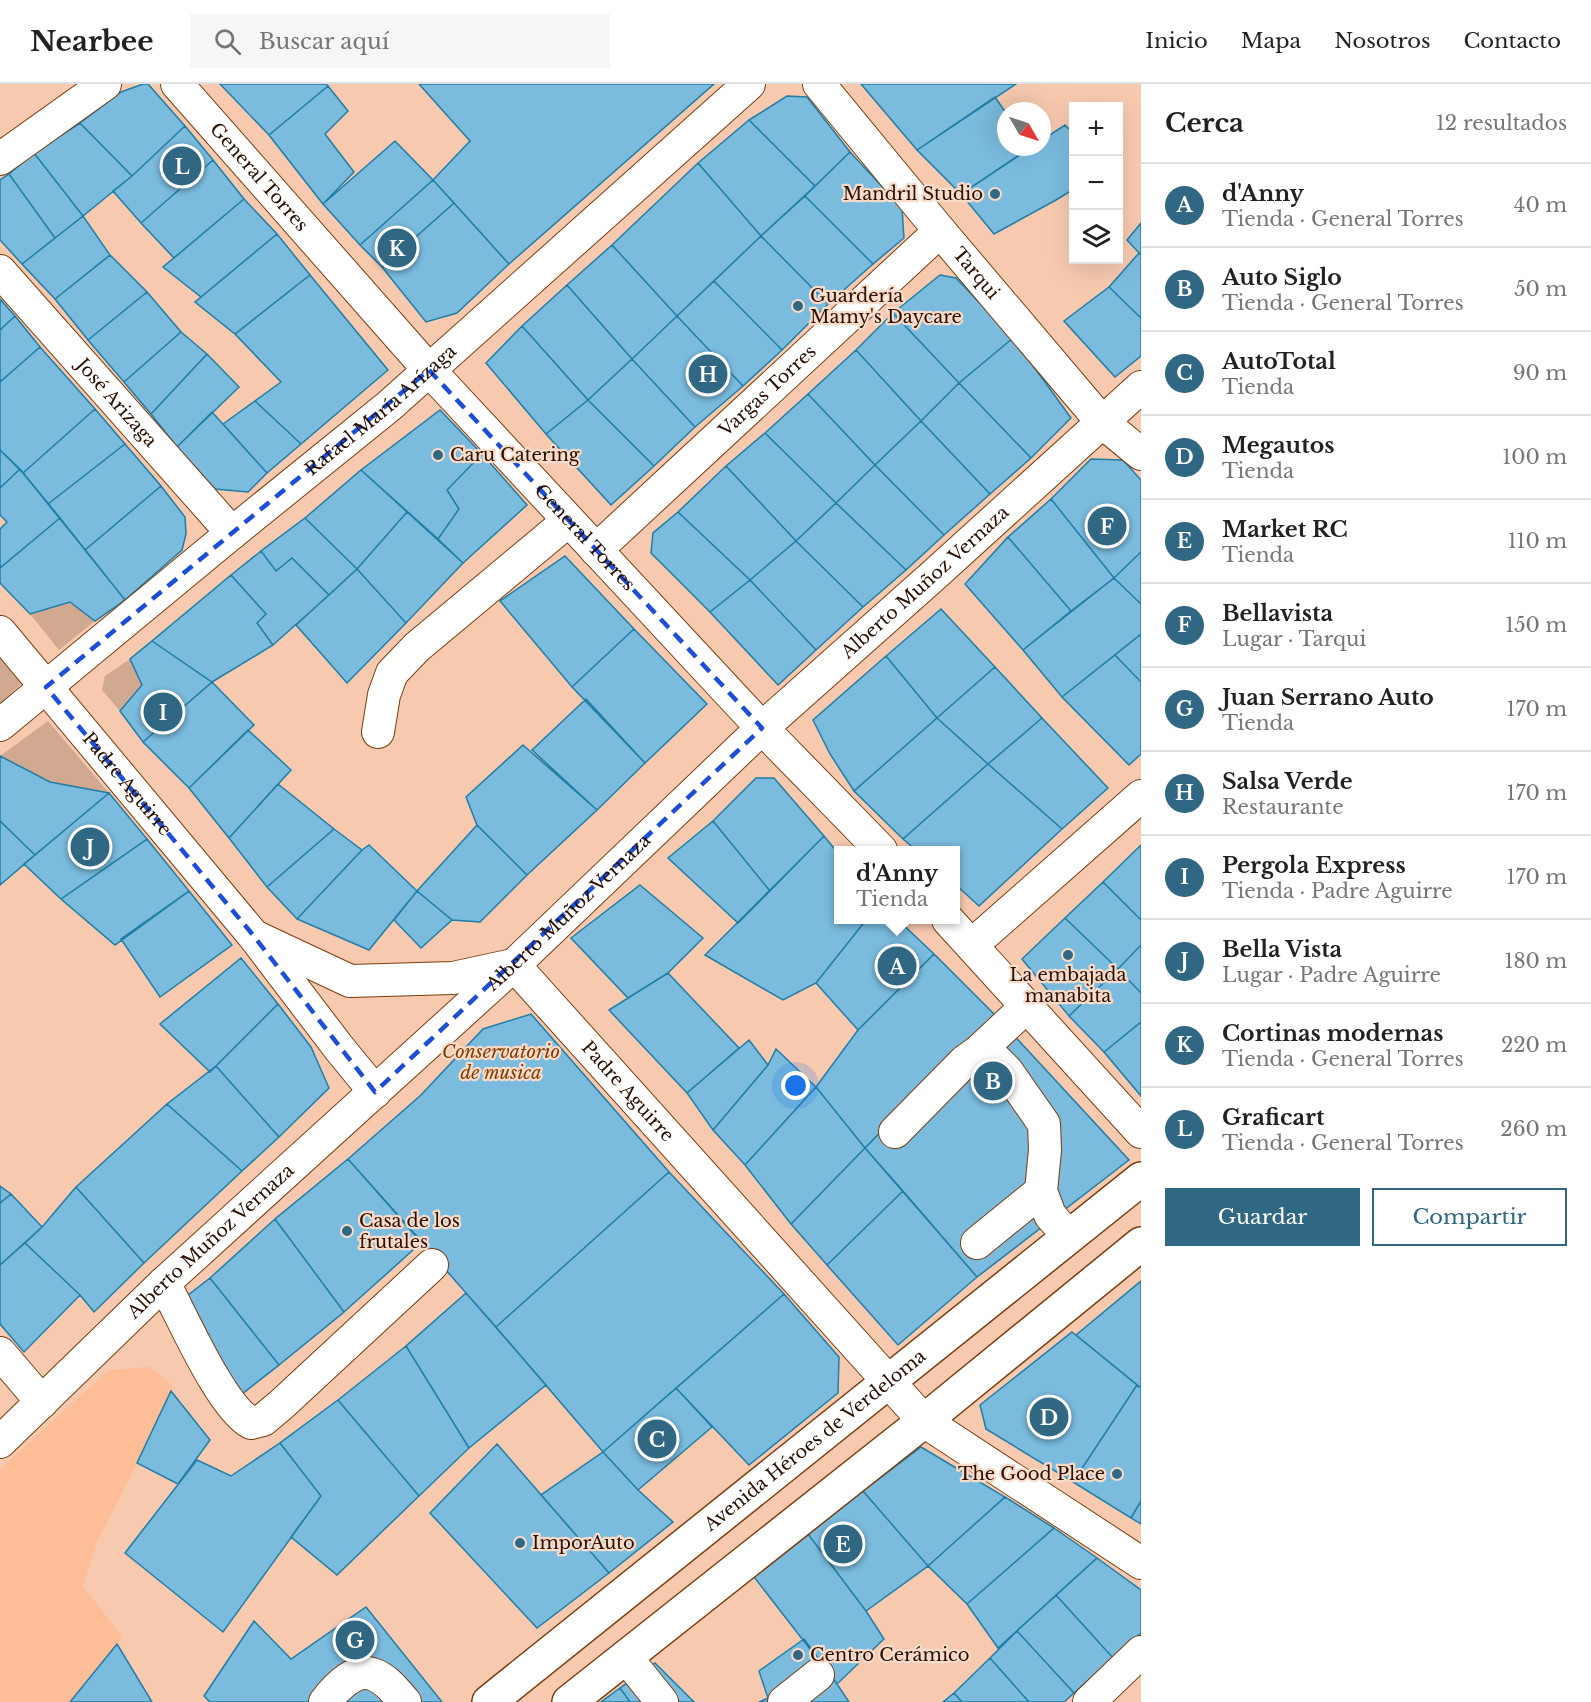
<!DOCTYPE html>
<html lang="es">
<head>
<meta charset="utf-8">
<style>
	:root { --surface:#fff; --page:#f6f6f6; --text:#222; --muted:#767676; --line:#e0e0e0; --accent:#306782 }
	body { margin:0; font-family:"Libre Baskerville",serif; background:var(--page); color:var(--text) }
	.controls { position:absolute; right:18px; top:18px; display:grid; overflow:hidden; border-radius:0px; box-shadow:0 6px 24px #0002 }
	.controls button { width:54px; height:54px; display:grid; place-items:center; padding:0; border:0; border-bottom:2px solid var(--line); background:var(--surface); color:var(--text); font:30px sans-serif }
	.compass { position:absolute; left:997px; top:18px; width:54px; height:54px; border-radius:50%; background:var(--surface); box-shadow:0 6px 24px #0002; rotate:129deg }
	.you { position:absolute; left:796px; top:1002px; width:21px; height:21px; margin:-15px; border:4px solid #fff; border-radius:50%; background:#1a73e8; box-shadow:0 0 0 9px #1a73e833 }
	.badge { display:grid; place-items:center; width:39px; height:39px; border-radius:50%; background:var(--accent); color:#fff; font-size:20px; font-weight:700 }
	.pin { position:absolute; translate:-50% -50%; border:3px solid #fff; box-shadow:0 2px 6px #0006 }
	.popup { position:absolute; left:834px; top:762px; width:126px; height:78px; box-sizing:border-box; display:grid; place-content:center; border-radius:0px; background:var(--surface); filter:drop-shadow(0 2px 4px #0005); font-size:20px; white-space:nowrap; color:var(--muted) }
	.popup b { font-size:22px; color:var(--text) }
	.popup::after { content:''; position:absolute; left:50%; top:100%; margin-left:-12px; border:12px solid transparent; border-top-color:var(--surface) }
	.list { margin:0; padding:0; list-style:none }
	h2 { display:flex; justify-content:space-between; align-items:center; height:78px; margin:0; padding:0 24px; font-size:26px }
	h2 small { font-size:20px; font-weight:400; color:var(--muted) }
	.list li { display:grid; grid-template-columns:39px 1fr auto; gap:18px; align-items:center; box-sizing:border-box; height:84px; padding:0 24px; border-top:2px solid var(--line) }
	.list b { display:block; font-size:22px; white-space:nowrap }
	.list p { margin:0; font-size:20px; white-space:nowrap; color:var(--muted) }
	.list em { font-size:20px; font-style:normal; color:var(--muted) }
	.actions { display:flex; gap:12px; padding:18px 24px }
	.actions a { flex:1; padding:14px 0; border:2px solid var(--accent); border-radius:0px; text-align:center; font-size:21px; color:var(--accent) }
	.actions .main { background:var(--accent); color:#fff }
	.icon { flex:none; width:33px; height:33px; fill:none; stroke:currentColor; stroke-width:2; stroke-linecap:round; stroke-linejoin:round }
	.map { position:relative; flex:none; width:1141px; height:1618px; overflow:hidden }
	header { display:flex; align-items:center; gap:36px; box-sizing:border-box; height:84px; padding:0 30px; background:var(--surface); border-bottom:2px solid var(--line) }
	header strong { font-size:28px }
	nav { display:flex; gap:33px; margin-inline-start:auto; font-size:21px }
	.search { width:420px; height:54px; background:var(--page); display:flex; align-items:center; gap:15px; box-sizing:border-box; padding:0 21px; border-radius:0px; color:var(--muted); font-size:22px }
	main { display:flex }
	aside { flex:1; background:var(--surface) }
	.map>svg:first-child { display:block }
	.built { fill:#fdbd96 }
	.green { fill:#d1a991 }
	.building { fill:#7abbde; stroke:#207ea6; stroke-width:1.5 }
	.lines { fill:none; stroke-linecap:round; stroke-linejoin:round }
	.minor-casing { stroke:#7b3d0c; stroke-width:34 }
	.major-casing { stroke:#7b3d0c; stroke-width:36 }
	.minor { stroke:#fff; stroke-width:32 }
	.major { stroke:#fff; stroke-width:33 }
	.marked { fill:none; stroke:#1d4ed8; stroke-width:4.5; stroke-dasharray:12 8; stroke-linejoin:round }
	.poi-dot { fill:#306782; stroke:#f9dbc9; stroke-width:2 }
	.labels { text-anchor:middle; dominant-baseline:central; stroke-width:4.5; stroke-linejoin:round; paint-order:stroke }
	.street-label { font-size:18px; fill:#290f00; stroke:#f9dbc9 }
	.poi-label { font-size:18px; fill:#290f00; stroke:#f9dbc9; text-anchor:start }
	.park-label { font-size:18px; font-style:italic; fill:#823d00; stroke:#f9dbc9 }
</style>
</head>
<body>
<header>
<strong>Nearbee</strong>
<div class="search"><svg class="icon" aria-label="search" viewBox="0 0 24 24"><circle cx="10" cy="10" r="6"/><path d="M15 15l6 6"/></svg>Buscar aquí</div>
<nav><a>Inicio</a><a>Mapa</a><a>Nosotros</a><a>Contacto</a></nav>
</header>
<main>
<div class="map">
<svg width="1141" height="1618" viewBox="0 0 1141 1618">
	<rect width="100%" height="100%" fill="#f7cab0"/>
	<!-- built -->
	<path class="built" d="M151 1283 173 1302 137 1379 96 1460 83 1502 123 1553 70 1618H0V1385L109 1286Z"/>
	<!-- green -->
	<path class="green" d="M70 518 95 537 59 566 30 530Z
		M0 570 24 597 0 620Z
		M130 575 142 601 120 627 102 606 105 592Z
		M48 637 109 709 50 698 0 672Z"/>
	<!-- building -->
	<path class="building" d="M143 0H148L185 42 132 92 80 39 121 8Z
		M220 0H326L328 2 269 51Z
		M419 0H714L509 180 433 96 470 57Z
		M861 0H1016L917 66Z
		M328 2 348 27 325 50 354 88 323 120 269 51Z
		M787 12 807 13 850 68 815 102 749 36Z
		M995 13 1006 29V63H1031L961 110 917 66Z
		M749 36 815 102 761 152 698 79Z
		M80 39 132 92 83 132 34 69Z
		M1065 41 1074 50V105L1056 116 994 150 961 110 1032 63H1042V56Z
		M185 42 213 76 141 139 113 107 132 92Z
		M395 57 433 96 360 161 323 120Z
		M850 68 902 124 904 154 873 180 805 112Z
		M34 69 83 132 55 154 9 90Z
		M213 76 244 115 174 174 141 139Z
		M698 79 761 152 677 232 612 161Z
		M9 90 55 154 22 180 0 156V96Z
		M433 96 454 119 382 183 360 161Z
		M805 112 873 180 828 220 761 152Z
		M244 115 277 150 201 213 163 183Z
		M454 119 509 180 457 229 426 238 382 183Z
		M83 132 110 171 55 215 22 180Z
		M1141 139V171L1127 156Z
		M277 150 310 191 235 250 195 218Z
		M761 152 828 220 782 266 714 197Z
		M612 161 677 232 632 275 567 201Z
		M1139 169 1141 171V234L1109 203Z
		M110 171 147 208 88 256 55 215Z
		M310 191 388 286 301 360 255 317 281 298 235 250Z
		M940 191 956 194 1013 254 959 299 893 229Z
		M714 197 782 266 743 302 677 232Z
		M567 201 632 275 588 316 522 242Z
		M1109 203 1141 234V272L1115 293 1064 237Z
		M147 208 181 248 124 298 88 256Z
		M0 215 15 232 0 246Z
		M893 229 959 299 921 337 856 266Z
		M15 232 40 263 0 298V246Z
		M677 232 743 302 695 343 632 275Z
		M522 242 588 316 546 350 486 279Z
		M181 248 207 270 151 330 124 298Z
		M1013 254 1071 334 1031 374 959 299Z
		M40 263 95 325 23 389 0 366V298Z
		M856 266 921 337 875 381 808 310Z
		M207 270 239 303 177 363 151 330Z
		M632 275 695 343 654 382 588 316Z
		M959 299 1031 374 990 410 921 337Z
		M808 310 875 381 836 419 765 349Z
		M588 316 654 382 611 421 546 350Z
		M255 317 301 360 267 389 223 340Z
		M95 325 125 360 48 420 23 389Z
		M440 326 482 370 447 406 459 425 438 455 361 386Z
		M212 328 267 389 248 408 215 405 177 363Z
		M921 337 990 410 944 451 875 381Z
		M765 349 836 419 796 457 726 382Z
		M125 360 161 402 85 466 48 420Z
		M0 366 20 385 0 404Z
		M482 370 527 421 463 479 438 455 459 425 447 406Z
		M1091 375 1123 376 1141 396V468L1114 494 1051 415Z
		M875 381 944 451 906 486 836 419Z
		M726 382 796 457 750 496 678 428Z
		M20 385 60 434 0 484V445L7 438 0 431V404Z
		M361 386 407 428 357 485 305 434Z
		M161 402 185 433 186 450 182 466 125 516 85 466Z
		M1051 415 1114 494 1071 527 1008 453Z
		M836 419 906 486 863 523 796 457Z
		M407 428 463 479 406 539 357 485Z
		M678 428 750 496 710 528 651 469 653 449Z
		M60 434 125 516 95 537 70 518 30 530 0 499V484Z
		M305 434 357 485 329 511 292 474 276 487 261 467Z
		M1008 453 1071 527 1023 566 965 500Z
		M796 457 863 523 816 566 750 496Z
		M261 467 276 487 292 474 329 511 273 561 257 539 266 530 231 491Z
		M1141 468V520L1114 494Z
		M565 472 634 545 572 603 500 517Z
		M357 485 406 539 347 599 296 541Z
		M231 491 266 530 257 539 273 561 212 598 152 557Z
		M1114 494 1141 520V550L1062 613 1023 566Z
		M750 496 816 566 778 601 710 528Z
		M941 525 995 583 937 634 886 572Z
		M634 545 707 620 645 679 572 603Z
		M1141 550V598L1115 571Z
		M152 557 212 598 143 658 120 627 142 601 130 575Z
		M1115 571 1141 598V670L1129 681 1062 613Z
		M886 572 937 634 854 707 830 670 813 636Z
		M995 583 1042 634 988 680 937 634Z
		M212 598 254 641 189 704 143 658Z
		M586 615 645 679 597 726 532 666Z
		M937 634 988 680 903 755 854 707Z
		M1042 634 1108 704 1062 745 988 680Z
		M248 646 291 686 229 754 189 704Z
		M523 661 597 726 527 791 477 741 466 713Z
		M0 672 50 698 109 709 35 771 0 737Z
		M988 680 1062 745 979 822 956 801V766H916L903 755Z
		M756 694H774L824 752 770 807 713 737Z
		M278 700 334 745 267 803 229 754Z
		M109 709 147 755 61 815 24 780Z
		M0 737 35 771 0 801Z
		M713 737 770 807 738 839 668 774Z
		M477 741 527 791 480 838 452 836 417 807Z
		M334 745 362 766 297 835 267 803Z
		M824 752 838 769V836H866L816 899 783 916 705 871Z
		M147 755 189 807 115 861 61 815Z
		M369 761 417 807 369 866 297 835 362 766Z
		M1141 761V836L1103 798Z
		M1103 798 1141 836V861L1118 885 1065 834Z
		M640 801 703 854 668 889 628 914 571 854Z
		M189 807 232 861 160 913 121 855Z
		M417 807 452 836 421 864 394 836Z
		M1065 834 1118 885 1069 932 1022 875Z
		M866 836H898L934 870 858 946 816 899Z
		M1141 861V909L1118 885Z
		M934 870 995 931 865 1064 816 1003 858 946Z
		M241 874 278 920 210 988 160 940Z
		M1118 885 1141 909V938L1104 968 1069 932Z
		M668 889 739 964 687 1009 609 926Z
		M278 920 311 963 329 1004 279 1053 216 982Z
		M531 930 669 1088 496 1243 348 1075 421 1011 483 945Z
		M995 931 1129 1076 977 1193 865 1064Z
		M1141 938V1012L1104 968Z
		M749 956 768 981 713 1046 687 1009Z
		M776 965 816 1003 745 1081 713 1046 768 981Z
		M216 982 279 1053 242 1087 167 1020Z
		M816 1003 865 1064 791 1140 745 1081Z
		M167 1020 242 1087 144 1179 76 1103Z
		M865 1064 903 1107 827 1181 791 1140Z
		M348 1075 422 1158 344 1228 275 1135Z
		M669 1088 784 1210 603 1368 496 1243Z
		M0 1102 11 1110 0 1119Z
		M76 1103 144 1179 94 1228 80 1211 25 1159 42 1143Z
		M903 1107 977 1193 898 1261 827 1181Z
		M11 1110 42 1143 0 1181V1119Z
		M275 1135 344 1228 279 1281 210 1194Z
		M25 1159 80 1211 24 1268 0 1240V1181Z
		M210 1194 279 1281 238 1313 183 1215Z
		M1141 1197V1304L1076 1251Z
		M466 1209 546 1301 469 1364 406 1262Z
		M784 1210 839 1273 838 1309 749 1381 676 1304Z
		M1072 1248 1137 1301 1073 1398 986 1345 980 1321Z
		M406 1262 469 1364 419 1412 338 1316Z
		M1137 1301 1141 1304V1417L1131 1434 1073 1398Z
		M676 1304 712 1343 638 1406 603 1368Z
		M171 1307 210 1356 178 1400 137 1379Z
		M338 1316 419 1412 337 1491 291 1453 321 1412 280 1359Z
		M280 1359 321 1412 223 1548 125 1469 197 1376 231 1392Z
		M497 1360 609 1489 537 1544 430 1429Z
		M921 1363 1005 1413 928 1482 863 1407Z
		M603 1368 638 1406 673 1438 609 1489 541 1411Z
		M863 1407 928 1482 866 1527 808 1450Z
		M1005 1413 1054 1444 967 1520 928 1482Z
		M1141 1417V1440L1131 1434Z
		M1054 1444 1097 1474 998 1564 967 1520Z
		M808 1450 866 1527 884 1555 837 1600 754 1493Z
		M1097 1474 1141 1506V1549L1113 1574 1056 1511Z
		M1056 1511 1113 1574 1074 1609 1017 1547Z
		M366 1523 442 1618H210L204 1612 254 1537 291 1575Z
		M1017 1547 1074 1609 1064 1618H1029L990 1574Z
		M804 1555 837 1600 849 1618H759L768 1614 759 1587Z
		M117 1560 152 1618H70Z
		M990 1574 1029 1618H962L954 1609Z
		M655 1579 694 1618H630L620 1604Z
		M620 1604 630 1618H601Z
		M954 1609 962 1618H943Z"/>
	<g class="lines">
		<defs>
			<g id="minor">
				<path id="s1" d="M177 0 429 286 762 644 881 766"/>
				<path id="s2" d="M819 0 940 147 1102 338 1141 370"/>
				<path d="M0 75 105 0"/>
				<path id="s3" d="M0 187 232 449"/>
				<path id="s4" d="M596 466 940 147"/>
				<path id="s5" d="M0 548 253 851 339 964 375 1008"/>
				<path id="s6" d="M0 641 232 449 389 322 749 0"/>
				<path d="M378 648 384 611 392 589 417 563 568 437"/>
				<path d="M948 836 1141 1048"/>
				<path d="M256 853 350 897 453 894 513 881"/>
				<path d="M973 860 1141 712"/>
				<path id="s7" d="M514 881 924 1337 1141 1479"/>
				<path d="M979 967 1027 922"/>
				<path d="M895 1048 965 977 979 967 991 971 1007 987 1044 1040 1045 1066 1041 1107 1050 1131 1069 1153"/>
				<path d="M977 1159 1041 1107"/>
				<path d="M164 1199C182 1232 221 1323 251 1339L263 1336 282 1320 432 1181"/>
				<path d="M0 1269 42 1318"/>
				<path id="s8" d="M0 1358 164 1199 514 881 762 644 934 491 1141 303"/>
				<path d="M626 1573 662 1618"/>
				<path d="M325 1618C335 1605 354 1584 372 1590 386 1594 396 1608 405 1618"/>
				<path d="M784 1618 818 1591"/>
				<path d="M1089 1618 1141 1568"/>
			</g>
			<g id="major">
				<path id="s9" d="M489 1618 1141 1095"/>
				<path d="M569 1618 924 1337 1141 1160"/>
			</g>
		</defs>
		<!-- minor casing -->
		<use href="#minor" class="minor-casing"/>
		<!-- major casing -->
		<use href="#major" class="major-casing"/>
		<!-- minor -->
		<use href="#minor" class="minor"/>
		<!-- major -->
		<use href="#major" class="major"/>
	</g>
	<!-- marked area -->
	<path class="marked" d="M429 286 762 644 375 1008 253 851 46 603Z"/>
	<!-- markers -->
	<g class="poi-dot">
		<circle cx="995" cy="110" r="6"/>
		<circle cx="798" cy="222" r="6"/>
		<circle cx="438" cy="371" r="6"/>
		<circle cx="1068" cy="871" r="6"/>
		<circle cx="347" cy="1147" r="6"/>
		<circle cx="1117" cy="1390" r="6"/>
		<circle cx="520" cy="1459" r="6"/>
		<circle cx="798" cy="1571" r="6"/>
	</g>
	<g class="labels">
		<!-- street labels -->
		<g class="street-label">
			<text stroke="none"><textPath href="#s1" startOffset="124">General Torres</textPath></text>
			<text stroke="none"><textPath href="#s2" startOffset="246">Tarqui</textPath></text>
			<text stroke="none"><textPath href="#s4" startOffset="234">Vargas Torres</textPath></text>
			<text stroke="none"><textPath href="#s3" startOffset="176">José Arizaga</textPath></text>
			<text stroke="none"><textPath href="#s6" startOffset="494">Rafael María Arízaga</textPath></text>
			<text stroke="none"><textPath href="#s1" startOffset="610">General Torres</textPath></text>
			<text stroke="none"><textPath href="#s8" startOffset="1263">Alberto Muñoz Vernaza</textPath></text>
			<text stroke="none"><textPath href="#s5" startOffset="198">Padre Aguirre</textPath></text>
			<text stroke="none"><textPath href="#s8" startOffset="777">Alberto Muñoz Vernaza</textPath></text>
			<text stroke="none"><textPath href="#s7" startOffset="170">Padre Aguirre</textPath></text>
			<text stroke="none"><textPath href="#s8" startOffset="291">Alberto Muñoz Vernaza</textPath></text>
			<text stroke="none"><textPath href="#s9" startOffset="418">Avenida Héroes de Verdeloma</textPath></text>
		</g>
		<!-- poi labels -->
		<g class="poi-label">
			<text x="983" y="110" text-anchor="end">Mandril Studio</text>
			<text x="810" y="212">Guardería<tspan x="810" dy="21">Mamy's Daycare</tspan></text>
			<text x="450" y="371">Caru Catering</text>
			<text x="1068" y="891" text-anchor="middle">La embajada<tspan x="1068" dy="21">manabita</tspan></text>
			<text x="359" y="1137">Casa de los<tspan x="359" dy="21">frutales</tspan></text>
			<text x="1105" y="1390" text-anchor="end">The Good Place</text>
			<text x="532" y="1459">ImporAuto</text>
			<text x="810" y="1571">Centro Cerámico</text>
		</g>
		<!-- park labels -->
		<g class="park-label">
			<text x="501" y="968">Conservatorio<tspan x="501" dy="21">de musica</tspan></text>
		</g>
	</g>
</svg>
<div class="controls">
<button>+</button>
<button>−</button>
<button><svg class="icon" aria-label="layers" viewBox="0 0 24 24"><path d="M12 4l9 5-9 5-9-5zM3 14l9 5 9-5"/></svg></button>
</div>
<svg class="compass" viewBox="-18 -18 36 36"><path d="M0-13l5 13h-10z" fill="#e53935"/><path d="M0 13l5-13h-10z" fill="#767676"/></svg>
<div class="you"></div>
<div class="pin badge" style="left:897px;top:882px">A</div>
<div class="popup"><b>d'Anny</b>Tienda</div>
<div class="pin badge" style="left:993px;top:997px">B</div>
<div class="pin badge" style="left:657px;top:1355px">C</div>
<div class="pin badge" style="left:1049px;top:1333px">D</div>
<div class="pin badge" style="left:843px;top:1460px">E</div>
<div class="pin badge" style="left:1107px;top:442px">F</div>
<div class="pin badge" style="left:355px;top:1556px">G</div>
<div class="pin badge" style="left:708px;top:290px">H</div>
<div class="pin badge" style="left:163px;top:628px">I</div>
<div class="pin badge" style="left:90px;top:763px">J</div>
<div class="pin badge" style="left:397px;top:164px">K</div>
<div class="pin badge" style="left:182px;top:82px">L</div>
</div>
<aside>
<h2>Cerca<small>12 resultados</small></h2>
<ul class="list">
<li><span class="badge">A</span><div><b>d'Anny</b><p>Tienda · General Torres</p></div><em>40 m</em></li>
<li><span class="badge">B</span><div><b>Auto Siglo</b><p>Tienda · General Torres</p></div><em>50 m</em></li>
<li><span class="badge">C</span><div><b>AutoTotal</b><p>Tienda</p></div><em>90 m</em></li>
<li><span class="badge">D</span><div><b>Megautos</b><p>Tienda</p></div><em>100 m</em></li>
<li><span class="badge">E</span><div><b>Market RC</b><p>Tienda</p></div><em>110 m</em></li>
<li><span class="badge">F</span><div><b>Bellavista</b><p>Lugar · Tarqui</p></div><em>150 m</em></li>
<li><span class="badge">G</span><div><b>Juan Serrano Auto</b><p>Tienda</p></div><em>170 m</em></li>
<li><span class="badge">H</span><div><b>Salsa Verde</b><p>Restaurante</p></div><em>170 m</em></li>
<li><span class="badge">I</span><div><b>Pergola Express</b><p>Tienda · Padre Aguirre</p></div><em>170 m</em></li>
<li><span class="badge">J</span><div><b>Bella Vista</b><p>Lugar · Padre Aguirre</p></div><em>180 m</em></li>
<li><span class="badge">K</span><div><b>Cortinas modernas</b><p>Tienda · General Torres</p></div><em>220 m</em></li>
<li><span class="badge">L</span><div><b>Graficart</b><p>Tienda · General Torres</p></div><em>260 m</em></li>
</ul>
<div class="actions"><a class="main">Guardar</a><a>Compartir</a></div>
</aside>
</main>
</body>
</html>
